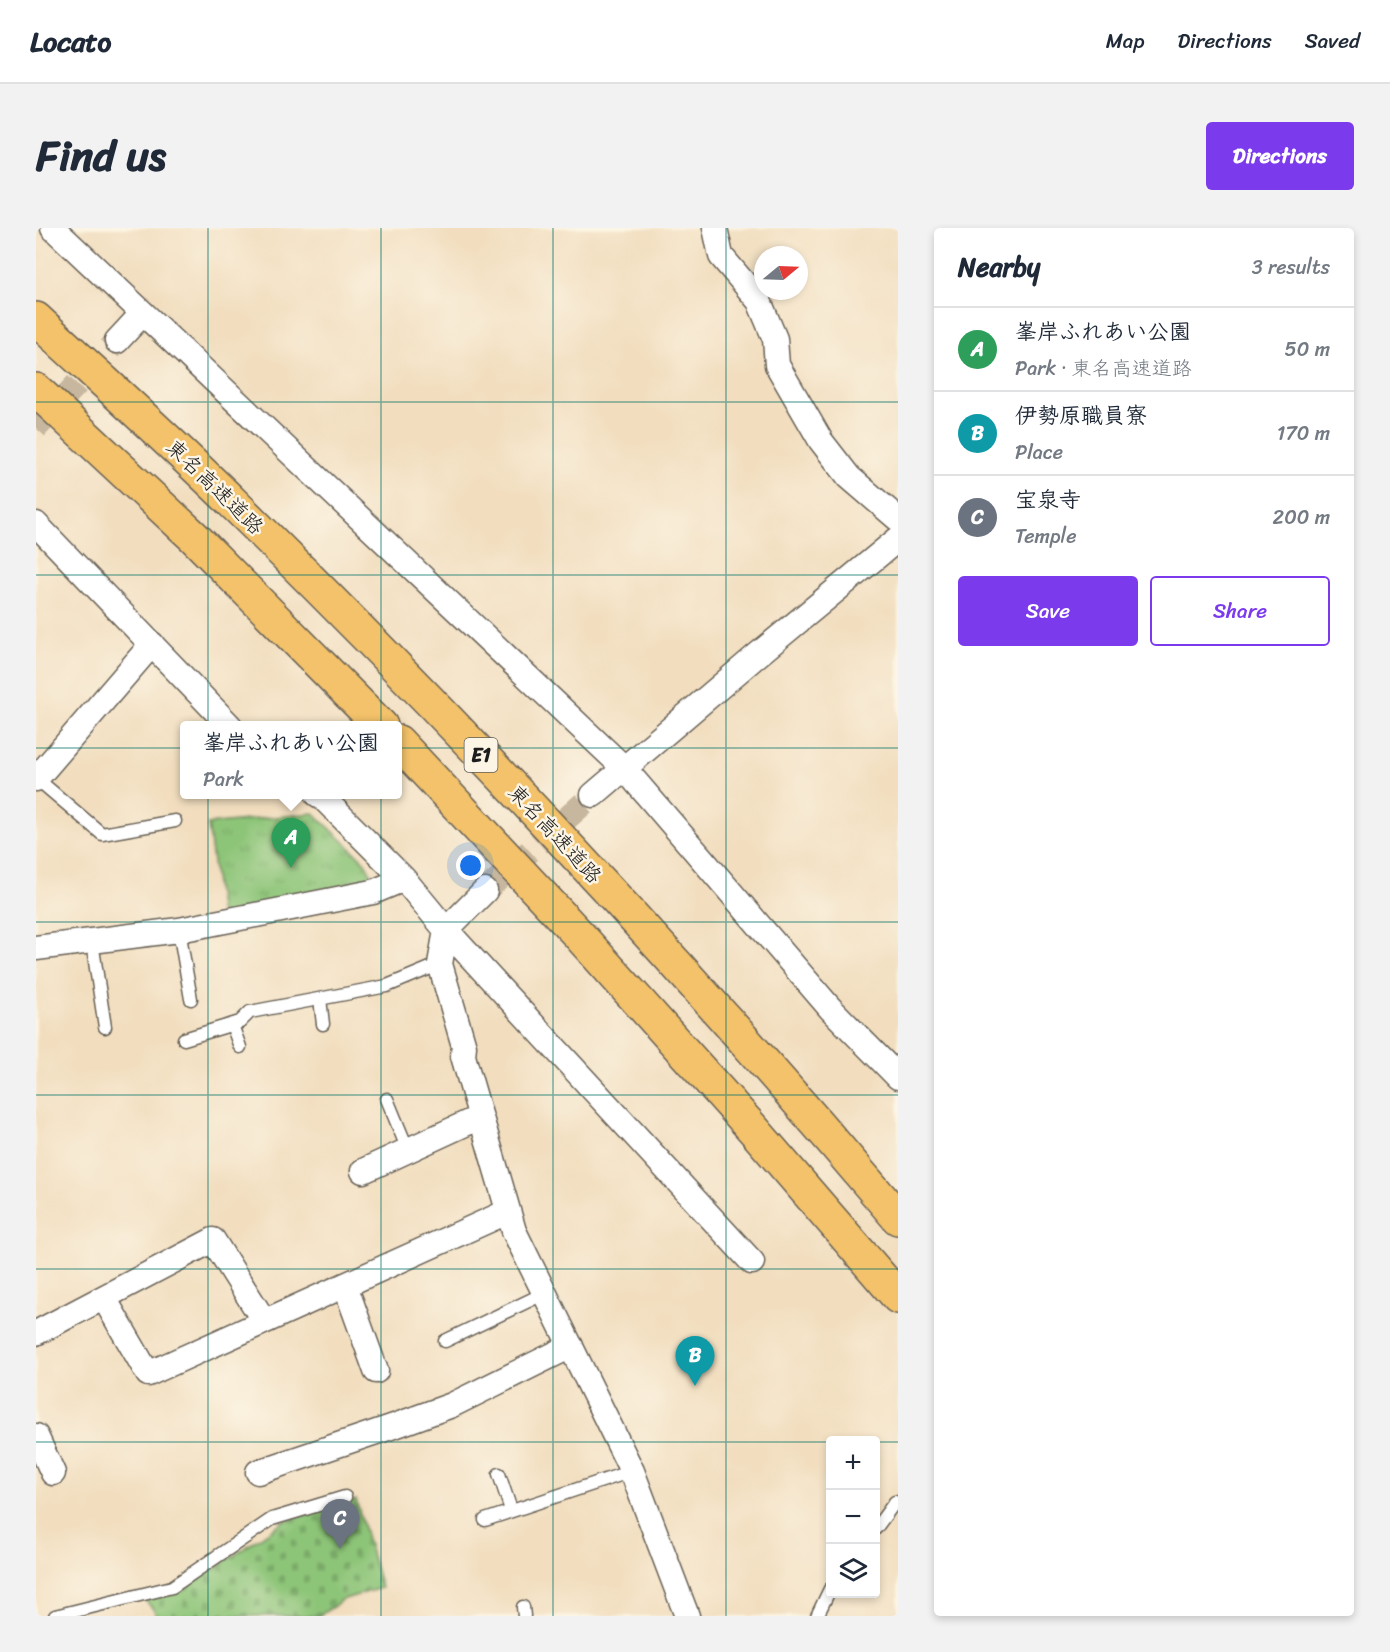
<!DOCTYPE html>
<html lang="en">
<head>
<meta charset="utf-8">
<style>
	:root { --surface:#fff; --page:#f2f2f3; --text:#1f2937; --muted:#747a83; --line:#e0e1e3; --accent:#7c3aed }
	body { margin:0; font-family:Sriracha,"Klee One",sans-serif; background:var(--page); color:var(--text) }
	.controls { position:absolute; right:18px; bottom:18px; display:grid; overflow:hidden; border-radius:6px; box-shadow:0 3px 9px #0003 }
	.controls button { width:54px; height:54px; display:grid; place-items:center; padding:0; border:0; border-bottom:2px solid var(--line); background:var(--surface); color:var(--text); font:30px sans-serif }
	.compass { position:absolute; left:718px; top:18px; width:54px; height:54px; border-radius:50%; background:var(--surface); box-shadow:0 3px 9px #0003; rotate:71deg }
	.you { position:absolute; left:435px; top:638px; width:21px; height:21px; margin:-15px; border:4px solid #fff; border-radius:50%; background:#1a73e8; box-shadow:0 0 0 9px #1a73e833 }
	.badge { display:grid; place-items:center; width:39px; height:39px; border-radius:50%; background:var(--accent); color:#fff; font-size:20px; font-weight:700 }
	.pin { position:absolute; translate:-50% -50px; filter:drop-shadow(0 2px 3px #0008) }
	.pin::after { content:''; position:absolute; top:32px; width:21px; height:18px; background:inherit; clip-path:polygon(0 0,100% 0,50% 100%) }
	.popup { position:absolute; left:144px; top:493px; width:222px; height:78px; box-sizing:border-box; display:grid; place-content:center; border-radius:6px; background:var(--surface); filter:drop-shadow(0 2px 4px #0005); font-size:20px; white-space:nowrap; color:var(--muted) }
	.popup b { font-size:22px; color:var(--text) }
	.popup::after { content:''; position:absolute; left:50%; top:100%; margin-left:-12px; border:12px solid transparent; border-top-color:var(--surface) }
	.list { margin:0; padding:0; list-style:none }
	h2 { display:flex; justify-content:space-between; align-items:center; height:78px; margin:0; padding:0 24px; font-size:26px }
	h2 small { font-size:20px; font-weight:400; color:var(--muted) }
	.list li { display:grid; grid-template-columns:39px 1fr auto; gap:18px; align-items:center; box-sizing:border-box; height:84px; padding:0 24px; border-top:2px solid var(--line) }
	.list b { display:block; font-size:22px; white-space:nowrap }
	.list p { margin:0; font-size:20px; white-space:nowrap; color:var(--muted) }
	.list em { font-size:20px; font-style:normal; color:var(--muted) }
	.actions { display:flex; gap:12px; padding:18px 24px }
	.actions a { flex:1; padding:14px 0; border:2px solid var(--accent); border-radius:6px; text-align:center; font-size:21px; color:var(--accent) }
	.actions .main { background:var(--accent); color:#fff }
	.icon { flex:none; width:33px; height:33px; fill:none; stroke:currentColor; stroke-width:2; stroke-linecap:round; stroke-linejoin:round }
	.map { position:relative; flex:none; width:862px; height:1388px; overflow:hidden; border-radius:6px }
	header { display:flex; align-items:center; gap:36px; box-sizing:border-box; height:84px; padding:0 30px; background:var(--surface); border-bottom:2px solid var(--line) }
	header strong { font-size:28px }
	nav { display:flex; gap:33px; margin-inline-start:auto; font-size:21px }
	.intro { display:flex; align-items:center; justify-content:space-between; box-sizing:border-box; height:144px; padding:0 36px }
	h1 { margin:0; font-size:42px }
	.button { padding:15px 27px; border-radius:6px; background:var(--accent); color:#fff; font-size:21px; font-weight:700 }
	main { display:flex; gap:36px; padding:0 36px }
	aside { flex:1; background:var(--surface); border-radius:6px; box-shadow:0 3px 9px #0003 }
	.map>svg:first-child { display:block }
	.cemetery { fill:url(#cemetery-stones); stroke:#54704a; stroke-width:1.5 }
	.park { fill:url(#park-tufts); stroke:#54704a; stroke-width:1.5 }
	.lines { fill:none; stroke-linecap:round; stroke-linejoin:round }
	.minor-tunnel { stroke:#c7b79e; stroke-width:24; stroke-dasharray:24 12; stroke-linecap:butt }
	.service-casing { stroke:#676055; stroke-width:15 }
	.minor-casing { stroke:#676055; stroke-width:27 }
	.motorway-casing { stroke:#676055; stroke-width:36 }
	.service { stroke:#fff; stroke-width:12 }
	.minor { stroke:#fff; stroke-width:24 }
	.motorway { stroke:#f3c26a; stroke-width:33 }
	.grid { fill:none; stroke:#0f766e; stroke-width:1.5; stroke-opacity:0.55 }
	.labels { text-anchor:middle; dominant-baseline:central; stroke-width:5; stroke-linejoin:round; paint-order:stroke }
	.shield { fill:#fcf5e5; stroke:#5f5d58; stroke-width:1.5 }
	.shield-label { font-size:20px; font-weight:bold; fill:#1c1c1c }
	.street-label { font-size:21px; fill:#1c1c1c; stroke:#fcf5e5 }
</style>
</head>
<body>
<header>
<strong>Locato</strong>
<nav><a>Map</a><a>Directions</a><a>Saved</a></nav>
</header>
<div class="intro"><h1>Find us</h1><a class="button">Directions</a></div>
<main>
<div class="map">
<svg width="862" height="1388" viewBox="0 0 862 1388">
	<defs>
		<pattern id="cemetery-stones" width="16" height="16" patternUnits="userSpaceOnUse" patternTransform="scale(1.5)"><rect width="16" height="16" fill="#8dc578"/><path d="M2 7V4a2 2 0 0 1 4 0v3zM10 15v-3a2 2 0 0 1 4 0v3z" fill="#79a967"/></pattern>
		<pattern id="park-tufts" width="24" height="20" patternUnits="userSpaceOnUse" patternTransform="scale(1.5)"><rect width="24" height="20" fill="#8dc578"/><path d="M3 7l-1-3M5 7V3M7 7l1-3M15 17l-1-3M17 17v-4M19 17l1-3" fill="none" stroke="#79a967"/></pattern>
	</defs>
	<rect width="100%" height="100%" fill="#fcf5e5"/>
	<filter id="ink" filterUnits="userSpaceOnUse"><feTurbulence type="fractalNoise" baseFrequency=".0167" numOctaves="2"/><feDisplacementMap in="SourceGraphic" scale="12" xChannelSelector="R" yChannelSelector="G"/><feConvolveMatrix kernelMatrix="1 2 1 2 8 2 1 2 1" color-interpolation-filters="sRGB"/></filter>
	<filter id="wash" filterUnits="userSpaceOnUse"><feTurbulence type="fractalNoise" baseFrequency=".008" numOctaves="4" result="noise"/><feDisplacementMap in="SourceGraphic" scale="24" xChannelSelector="R" yChannelSelector="G"/><feGaussianBlur stdDeviation="1.35" result="paint"/><feColorMatrix in="noise" values="0 0 0 0 0 0 0 0 0 0 0 0 0 0 0 0 0 1.4 0 .05"/><feComposite in="paint" operator="in"/></filter>
	<g filter="url(#wash)">
		<rect width="100%" height="100%" fill="#f2debf"/>
		<!-- cemetery -->
		<path class="cemetery" d="M320 1272 345 1360 305 1372 297 1379 282 1388H120L118 1382 109 1372 149 1361 248 1293Z"/>
		<!-- park -->
		<path class="park" d="M278 585 329 634 335 646 331 658 184 688 172 596Z"/>
	</g>
	<g filter="url(#ink)">
		<g class="lines">
			<!-- minor-tunnel -->
			<path class="minor-tunnel" d="M0 200 81 113
				M449 663 557 567"/>
			<defs>
				<path id="service" d="M0 550 66 606 139 593
					M143 702 155 771
					M56 714 69 799
					M284 771 287 796
					M196 797 204 819
					M148 811 204 794 214 784 351 758 404 736
					M351 871 372 922
					M409 1113 509 1065
					M463 1246 475 1282
					M449 1292 596 1243
					M840 1300 859 1274
					M487 1379 488 1388
					M19 1388 136 1359 236 1291 309 1269
					M781 1388 794 1361"/>
				<path id="minor" d="M17 0 588 540 794 780 862 849
					M679 0 685 28 723 73 739 111 741 137 785 213 813 249 862 291
					M81 113 107 85
					M0 296 194 498
					M0 551 116 416
					M281 566 287 570 368 651 410 702 716 1034
					M557 567 719 429 862 311
					M449 663 410 702 404 736 428 818 427 828 478 1003 596 1243 651 1388
					M0 720 143 702 337 664 368 651
					M327 943 444 889
					M309 1057 340 1143
					M68 1070 112 1146 471 984
					M0 1105 177 1012 228 1093
					M0 1208 17 1245
					M222 1244 361 1197 416 1177 535 1118"/>
				<path id="motorway" d="M0 91C66 152 133 212 197 275 429 503 652 741 862 990
					M0 162 158 309 345 498
					M362 514 542 706 718 902 862 1069"/>
			</defs>
			<!-- service casing -->
			<use href="#service" class="service-casing"/>
			<!-- minor casing -->
			<use href="#minor" class="minor-casing"/>
			<!-- motorway casing -->
			<use href="#motorway" class="motorway-casing"/>
			<!-- service -->
			<use href="#service" class="service"/>
			<!-- minor -->
			<use href="#minor" class="minor"/>
			<!-- motorway -->
			<use href="#motorway" class="motorway"/>
		</g>
	</g>
	<!-- grid -->
	<path class="grid" d="M172 0V1388M345 0V1388M517 0V1388M690 0V1388M0 174H862M0 347H862M0 520H862M0 694H862M0 867H862M0 1041H862M0 1214H794M840 1214H862"/>
	<g class="labels">
		<!-- shield labels -->
		<rect class="shield" x="428.5" y="510" width="33" height="34" rx="4.5"/>
		<g class="shield-label">
			<text x="445" y="527">E1</text>
		</g>
		<!-- street labels -->
		<g class="street-label">
			<text transform="translate(179 259) rotate(44)">東名高速道路</text>
			<text transform="translate(519 606) rotate(47)">東名高速道路</text>
		</g>
	</g>
</svg>
<div class="controls">
<button>+</button>
<button>−</button>
<button><svg class="icon" aria-label="layers" viewBox="0 0 24 24"><path d="M12 4l9 5-9 5-9-5zM3 14l9 5 9-5"/></svg></button>
</div>
<svg class="compass" viewBox="-18 -18 36 36"><path d="M0-13l5 13h-10z" fill="#e53935"/><path d="M0 13l5-13h-10z" fill="#747a83"/></svg>
<div class="you"></div>
<div class="pin badge" style="left:255px;top:640px;background:#2e9e5b">A</div>
<div class="popup"><b>峯岸ふれあい公園</b>Park</div>
<div class="pin badge" style="left:659px;top:1158px;background:#0f9aa8">B</div>
<div class="pin badge" style="left:304px;top:1321px;background:#6b7280">C</div>
</div>
<aside>
<h2>Nearby<small>3 results</small></h2>
<ul class="list">
<li><span class="badge" style="background:#2e9e5b">A</span><div><b>峯岸ふれあい公園</b><p>Park · 東名高速道路</p></div><em>50 m</em></li>
<li><span class="badge" style="background:#0f9aa8">B</span><div><b>伊勢原職員寮</b><p>Place</p></div><em>170 m</em></li>
<li><span class="badge" style="background:#6b7280">C</span><div><b>宝泉寺</b><p>Temple</p></div><em>200 m</em></li>
</ul>
<div class="actions"><a class="main">Save</a><a>Share</a></div>
</aside>
</main>
</body>
</html>
